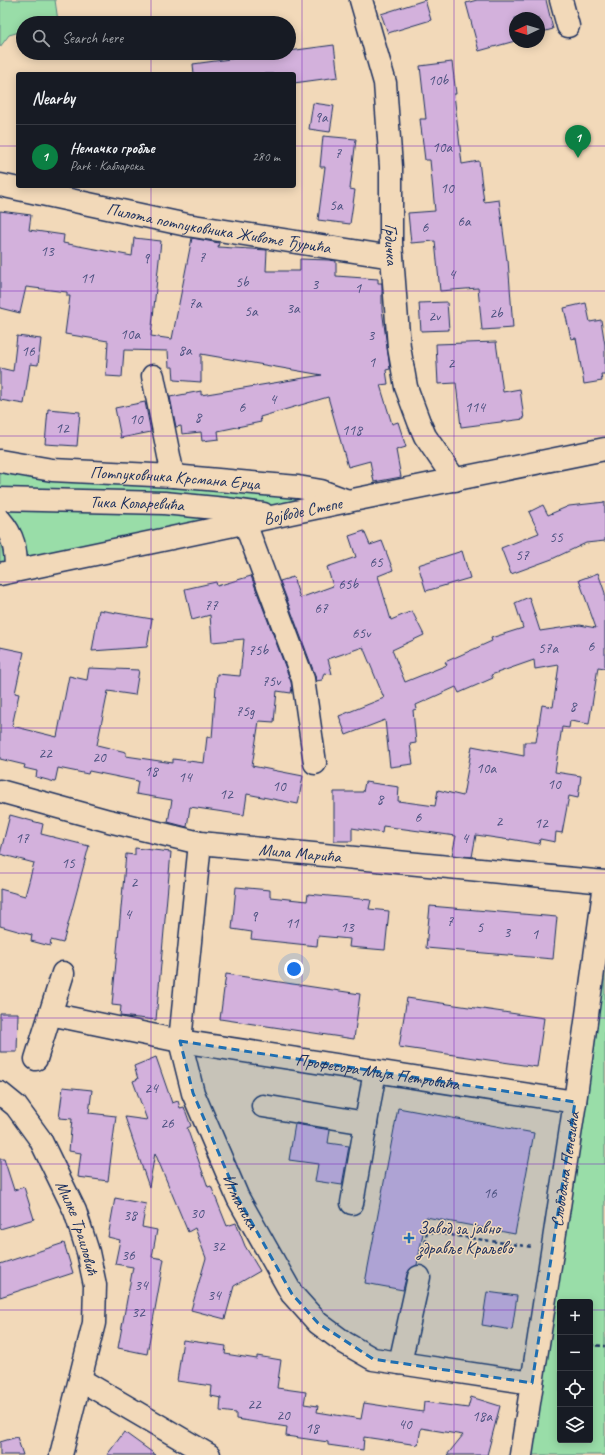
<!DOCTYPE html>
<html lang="en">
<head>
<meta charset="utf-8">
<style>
	:root { --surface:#171b24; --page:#242831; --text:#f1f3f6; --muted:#9ea1a6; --line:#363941; --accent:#0b8043 }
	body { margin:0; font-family:Caveat,sans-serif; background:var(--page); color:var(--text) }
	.controls { position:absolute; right:12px; bottom:12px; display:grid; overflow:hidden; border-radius:4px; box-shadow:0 2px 10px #0003 }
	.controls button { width:36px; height:36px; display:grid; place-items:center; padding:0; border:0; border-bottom:1px solid var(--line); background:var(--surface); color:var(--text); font:20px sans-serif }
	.compass { position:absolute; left:509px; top:12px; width:36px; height:36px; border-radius:50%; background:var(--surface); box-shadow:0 2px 10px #0003; rotate:266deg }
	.you { position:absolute; left:294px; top:969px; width:14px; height:14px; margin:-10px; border:3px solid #fff; border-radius:50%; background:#1a73e8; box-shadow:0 0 0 6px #1a73e833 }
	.badge { display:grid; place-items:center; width:26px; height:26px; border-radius:50%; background:var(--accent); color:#fff; font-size:13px; font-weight:700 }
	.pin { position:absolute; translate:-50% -33px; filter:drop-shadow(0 1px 2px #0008) }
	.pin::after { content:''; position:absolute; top:21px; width:14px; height:12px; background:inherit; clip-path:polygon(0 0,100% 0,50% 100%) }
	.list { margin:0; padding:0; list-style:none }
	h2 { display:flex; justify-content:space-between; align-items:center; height:52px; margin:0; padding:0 16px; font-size:17px }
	h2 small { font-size:13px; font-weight:400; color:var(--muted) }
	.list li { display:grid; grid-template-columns:26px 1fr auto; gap:12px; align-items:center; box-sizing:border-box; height:64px; padding:0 16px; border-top:1px solid var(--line) }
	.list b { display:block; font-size:15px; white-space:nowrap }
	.list p { margin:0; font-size:13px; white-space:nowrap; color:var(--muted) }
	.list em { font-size:13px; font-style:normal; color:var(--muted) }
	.icon { flex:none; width:22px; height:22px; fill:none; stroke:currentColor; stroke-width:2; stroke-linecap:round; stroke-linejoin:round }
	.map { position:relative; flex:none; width:605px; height:1455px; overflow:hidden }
	.search { position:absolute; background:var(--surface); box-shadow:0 2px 10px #0003; left:16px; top:16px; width:280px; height:44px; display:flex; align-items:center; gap:10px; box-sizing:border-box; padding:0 14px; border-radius:22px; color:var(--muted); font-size:15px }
	.panel { position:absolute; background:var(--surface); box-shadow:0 2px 10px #0003; left:16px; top:72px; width:280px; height:116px; border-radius:4px }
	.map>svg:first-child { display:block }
	.green { fill:#99dda8; stroke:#5a8683; fill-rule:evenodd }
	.building { fill:#d3b1dc; stroke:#1b2f5e }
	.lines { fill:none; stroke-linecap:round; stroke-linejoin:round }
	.minor-casing { stroke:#1b2f5e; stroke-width:25 }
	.path { stroke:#1b2f5e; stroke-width:2.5; stroke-dasharray:4 3; stroke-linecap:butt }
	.minor { stroke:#f2d9b9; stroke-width:22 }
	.marked { fill:#1f6fb2; fill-opacity:0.2; stroke:#1f6fb2; stroke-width:3; stroke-dasharray:8 5; stroke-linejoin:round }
	.grid { fill:none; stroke:#7b2cbf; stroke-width:1; stroke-opacity:0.55 }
	.poi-dot { fill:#1f6fb2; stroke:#f2d9b9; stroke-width:1.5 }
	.labels { text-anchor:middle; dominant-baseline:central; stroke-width:3; stroke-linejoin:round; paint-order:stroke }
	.number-label { font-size:15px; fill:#49507e }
	.street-label { font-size:17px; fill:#1b2f5e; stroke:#f2d9b9 }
	.poi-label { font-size:17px; fill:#1b2f5e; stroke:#f2d9b9; text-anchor:start }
</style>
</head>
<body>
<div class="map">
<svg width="605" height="1455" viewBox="0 0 605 1455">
	<rect width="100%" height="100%" fill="#f2d9b9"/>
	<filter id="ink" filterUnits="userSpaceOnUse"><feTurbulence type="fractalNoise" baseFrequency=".025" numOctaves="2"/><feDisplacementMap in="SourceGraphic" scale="8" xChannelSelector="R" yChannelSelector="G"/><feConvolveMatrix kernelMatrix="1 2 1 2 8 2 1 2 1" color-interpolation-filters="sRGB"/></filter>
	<g filter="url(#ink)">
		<!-- green -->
		<path class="green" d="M0 0H55L58 21 52 23H23V31L9 35 0 47Z
			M0 461 348 501 0 574Z
			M605 930V1455H513ZM560 1302H590V1440H560Z"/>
		<!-- building -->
		<path class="building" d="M425 0 431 20 388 33 381 14Z
			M477 0H546L553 29 539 33V18H515V41L479 51 466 3Z
			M334 45 338 77 294 83V74H194L193 64 274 53H289V51Z
			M452 62 456 94H454L462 164 479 161 484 202 499 200 507 260H508L513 328 482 330 478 288 440 291 435 241 411 243 408 213 435 211 430 160H425L420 119H426L420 66Z
			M313 103 334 106 330 132 309 129Z
			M323 136 356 139 350 189 355 190 350 224 318 220 325 167H320Z
			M0 211 31 215 29 230 64 235 63 243 132 256 134 238 161 241 151 336 172 339 192 238 219 243 218 247 267 250 266 271H300V259L329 260 336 261V276L378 279V283H382V309L390 369 386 370 388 384 380 385 392 424 398 422 406 447 396 450 401 477 374 482 370 461 348 467 328 397 260 417 261 422 218 431 219 439 202 441 201 432 182 434 181 426 176 427 170 397 201 391V395L322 375 201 354V382L174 380 173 367H169L168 351 124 350 122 377 106 376 108 341 65 334 70 296H67V292L26 287 20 313 0 308Z
			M447 302 449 330 421 331 419 303Z
			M586 303 590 322 601 320 605 345V374H601L602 381 584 384 576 338 571 339 564 308Z
			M17 336 41 339 38 365 30 364 24 404 0 400V368L13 371Z
			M496 342 503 392 520 389 524 419 461 427 456 383 438 384 436 344Z
			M145 402 151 432 121 438 115 408Z
			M48 409 80 412 77 446 45 444Z
			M605 502V541L586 543 552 559 511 574 501 548 539 533 529 512 543 505 548 515 569 506Z
			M364 531 370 545 382 541 393 570 378 576 391 620 412 611 424 635 392 650 405 682 447 665 445 662 492 641 491 638 523 628 515 603 529 597 540 631 580 625 596 628 579 580 598 573 605 593V668L598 667 589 724 570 721 569 728 562 727 555 772 581 776 578 798 569 796 562 833 556 832 555 842 540 839 539 844 510 839V840L476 835 472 857 452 855 456 836 383 826 382 833 352 828V841H334V792H363L365 782 399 787 398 801 435 806 438 790 463 796 472 746 524 756V742H536L542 705 553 707 559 665 535 669 534 660 491 675 493 678 459 693 456 687 416 705 417 709 413 710 416 743 410 744 413 764 390 767 385 720 346 735 339 716 384 698 363 647 328 659 332 674 324 673 322 680 316 681 315 675 280 581 293 577 300 598 333 586 327 567 356 557 349 536Z
			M462 551 470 578 426 591 418 565Z
			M251 576 291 682 292 688 291 693 277 691 274 722 259 721 252 766 303 776 298 804 247 794 244 815 190 807 187 827 168 822 172 800 136 794 138 781 89 771 88 774 58 768 55 782 36 777 37 771 24 768 25 765 0 759V647L24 652 15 693 19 694 12 726 57 737 69 676 87 680 89 668 139 670 135 695 108 691 97 745 126 752V756L173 763V759L204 763 207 737 212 738 217 674 240 676 244 639 212 642 210 615 192 620 185 589 216 582 217 586Z
			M99 610 152 619 147 647 92 651Z
			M10 815 43 824 41 834 89 846 63 943 51 940 50 946 31 941 32 935 0 926V889L25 896 34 863 0 854Z
			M135 848 171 852 156 1020 120 1016 121 1006 112 1005 126 854 135 855Z
			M236 887 270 890V897L307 901 308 894 371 900 369 909 389 911 385 950 349 947 350 939 318 936 317 946 251 939 252 932 232 929Z
			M430 906 557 917 553 959 426 948Z
			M226 974 360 994 354 1039 220 1019Z
			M407 998 544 1018 537 1067 399 1047Z
			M0 1013H18L17 1052H0Z
			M156 1057 172 1103 178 1101 180 1108 184 1107 191 1126 187 1128 208 1187 211 1186 227 1226 236 1223 245 1246 260 1271 234 1286 225 1319 191 1310 206 1258 195 1228 188 1232 155 1153 149 1187 125 1117 147 1120 133 1081 138 1079 134 1066Z
			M63 1087 92 1090 89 1113 116 1116 108 1181 78 1177 81 1153 69 1151 72 1119 59 1118Z
			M398 1108 534 1133 515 1234 426 1217 417 1265 410 1269 407 1274 403 1290 365 1283Z
			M295 1124 330 1130 328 1143 349 1146 342 1185 315 1181 318 1164 289 1160Z
			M0 1159H4L14 1190 24 1187 34 1219 0 1229Z
			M115 1198 146 1204 142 1227 157 1230 152 1257 164 1259 147 1354 118 1348 133 1267 115 1264 120 1240 108 1237Z
			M64 1243 73 1273 0 1297V1264Z
			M487 1292 517 1296 512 1330 482 1325Z
			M183 1340 226 1346 225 1354 257 1359V1356L281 1360 277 1388 306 1392 304 1404 318 1406 317 1412 361 1419 364 1403 423 1412 424 1402 468 1408 471 1397 500 1406 487 1455H447L463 1435 421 1428 418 1445 364 1437 363 1450 328 1445V1442L286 1436 287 1427 236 1419V1413L220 1411 221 1398 211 1396 212 1386 177 1381Z
			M124 1432 156 1455H107Z
			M17 1437 23 1455H0V1442Z"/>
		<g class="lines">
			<defs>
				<g id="minor">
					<path id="s1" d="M361 0 385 83 391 167V243L399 347 406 387 419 422 425 436 455 480"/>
					<path d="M561 0 568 26"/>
					<path id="s2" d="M0 185 187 225 392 257"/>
					<path d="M153 376 173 476"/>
					<path id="s3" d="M0 461 52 470 173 476 298 487 321 491 348 501"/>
					<path id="s4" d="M0 499 164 503 226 509 263 514"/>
					<path d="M0 520C14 536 16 549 16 570"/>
					<path d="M245 523 303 679 315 763"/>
					<path id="s5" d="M0 574 348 501 605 449"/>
					<path id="s6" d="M0 791 109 821 200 843 605 882"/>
					<path id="s7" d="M200 843 180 1041 193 1093 238 1198 292 1294 318 1323 345 1343 373 1359 532 1383"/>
					<path id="s8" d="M50 1014 180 1041 575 1102"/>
					<path d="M36 1059 63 973"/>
					<path id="s9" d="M0 1093 16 1106 40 1139 75 1211 88 1252 95 1285 94 1323 61 1455"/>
					<path d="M263 1106 366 1123"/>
					<path d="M352 1203 375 1071"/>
					<path d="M400 1363 419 1277"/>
					<path d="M81 1380 209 1455"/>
					<path id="s10" d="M521 1455 575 1102 605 884"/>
				</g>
			</defs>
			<!-- minor casing -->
			<use href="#minor" class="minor-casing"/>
			<!-- path -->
			<path class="path" d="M423 1231 532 1247
				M423 1257 427 1232
				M590 1345 605 1346"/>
			<!-- minor -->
			<use href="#minor" class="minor"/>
		</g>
	</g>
	<!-- marked area -->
	<path class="marked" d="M180 1041 575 1102 532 1383 373 1359 318 1323 292 1294 238 1198 193 1093Z"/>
	<!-- grid -->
	<path class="grid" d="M151 0V23M302 0V1455M454 0V1455M151 53V74M0 146H18M294 146H605M151 186V1455M0 291H605M0 436H605M0 582H605M0 728H605M0 873H605M0 1018H605M0 1164H605M0 1310H560M590 1310H605"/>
	<!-- markers -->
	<path class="poi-dot" d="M407 1232h4v4h4v4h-4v4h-4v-4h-4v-4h4z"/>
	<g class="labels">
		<!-- number labels -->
		<g class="number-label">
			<text x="438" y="80">10b</text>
			<text x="321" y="117">9a</text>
			<text x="442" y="147">10a</text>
			<text x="338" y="153">7</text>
			<text x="447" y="188">10</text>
			<text x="336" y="205">5a</text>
			<text x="464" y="221">6a</text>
			<text x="425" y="227">6</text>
			<text x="47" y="251">13</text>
			<text x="202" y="257">7</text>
			<text x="146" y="258">9</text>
			<text x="452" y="274">4</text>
			<text x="87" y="278">11</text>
			<text x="242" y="282">5b</text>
			<text x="315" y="284">3</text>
			<text x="358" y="288">1</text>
			<text x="195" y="303">7a</text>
			<text x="293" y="308">3a</text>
			<text x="251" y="311">5a</text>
			<text x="496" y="313">2b</text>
			<text x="434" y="316">2v</text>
			<text x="130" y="334">10a</text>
			<text x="371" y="335">3</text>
			<text x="185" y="350">8a</text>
			<text x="28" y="351">16</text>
			<text x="372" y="362">1</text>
			<text x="451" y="363">2</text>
			<text x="273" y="399">4</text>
			<text x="242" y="407">6</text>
			<text x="475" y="407">114</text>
			<text x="198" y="417">8</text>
			<text x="136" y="419">10</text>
			<text x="62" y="428">12</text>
			<text x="352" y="430">118</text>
			<text x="556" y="537">55</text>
			<text x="522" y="555">57</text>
			<text x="376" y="562">65</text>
			<text x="348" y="584">65b</text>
			<text x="211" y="605">77</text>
			<text x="321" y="608">67</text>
			<text x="361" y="633">65v</text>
			<text x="591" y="646">6</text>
			<text x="548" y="648">57a</text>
			<text x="258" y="650">75b</text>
			<text x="271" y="681">75v</text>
			<text x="573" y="706">8</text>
			<text x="245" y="711">75g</text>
			<text x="45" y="753">22</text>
			<text x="99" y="757">20</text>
			<text x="486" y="768">10a</text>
			<text x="151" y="771">18</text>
			<text x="185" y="777">14</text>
			<text x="554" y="784">10</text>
			<text x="279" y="786">10</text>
			<text x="226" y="794">12</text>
			<text x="380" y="799">8</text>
			<text x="418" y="817">6</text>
			<text x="499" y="821">2</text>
			<text x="541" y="823">12</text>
			<text x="22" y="838">17</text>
			<text x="465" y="838">4</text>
			<text x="68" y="863">15</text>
			<text x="134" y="882">2</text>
			<text x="128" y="914">4</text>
			<text x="254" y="916">9</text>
			<text x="450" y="921">7</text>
			<text x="292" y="923">11</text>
			<text x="347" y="927">13</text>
			<text x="480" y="927">5</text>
			<text x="507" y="932">3</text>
			<text x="535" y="934">1</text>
			<text x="151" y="1088">24</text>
			<text x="167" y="1123">26</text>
			<text x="490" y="1193">16</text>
			<text x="197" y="1213">30</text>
			<text x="130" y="1215">38</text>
			<text x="218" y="1246">32</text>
			<text x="128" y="1255">36</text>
			<text x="141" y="1285">34</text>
			<text x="214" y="1295">34</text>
			<text x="138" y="1312">32</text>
			<text x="254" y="1404">22</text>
			<text x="283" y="1415">20</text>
			<text x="482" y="1416">18a</text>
			<text x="405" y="1424">40</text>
			<text x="312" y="1428">18</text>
		</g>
		<!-- street labels -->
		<g class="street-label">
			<text stroke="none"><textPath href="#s2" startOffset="223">Пилота потпуковника Животе Ђурића</textPath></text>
			<text stroke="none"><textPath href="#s1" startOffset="248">Грдичка</textPath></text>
			<text stroke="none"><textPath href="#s3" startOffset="176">Потпуковника Крсмана Ерца</textPath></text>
			<text stroke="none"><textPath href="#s4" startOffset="137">Тика Коларевића</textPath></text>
			<text stroke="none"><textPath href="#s5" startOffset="309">Војводе Степе</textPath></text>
			<text stroke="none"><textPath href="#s6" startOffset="307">Мила Марића</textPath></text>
			<text stroke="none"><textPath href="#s8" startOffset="333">Професора Мија Петровића</textPath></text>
			<text stroke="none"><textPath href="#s10" startOffset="289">Слободана Пенезића</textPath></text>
			<text stroke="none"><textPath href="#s7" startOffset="371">Игманска</textPath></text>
			<text stroke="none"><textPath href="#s9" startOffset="158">Милке Траиловић</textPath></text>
		</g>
		<!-- poi labels -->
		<g class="poi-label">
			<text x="418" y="1228">Завод за јавно<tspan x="418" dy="20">здравље Краљево</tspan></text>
		</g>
	</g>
</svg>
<div class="controls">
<button>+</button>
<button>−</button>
<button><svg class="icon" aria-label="locate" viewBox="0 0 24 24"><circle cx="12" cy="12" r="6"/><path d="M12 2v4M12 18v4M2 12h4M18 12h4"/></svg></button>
<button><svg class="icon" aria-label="layers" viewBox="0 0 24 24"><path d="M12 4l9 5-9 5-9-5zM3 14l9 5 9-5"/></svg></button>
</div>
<svg class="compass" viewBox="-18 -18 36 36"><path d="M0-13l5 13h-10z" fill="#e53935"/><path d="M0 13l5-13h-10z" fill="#9ea1a6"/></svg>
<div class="you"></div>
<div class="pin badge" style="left:578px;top:158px">1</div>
<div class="search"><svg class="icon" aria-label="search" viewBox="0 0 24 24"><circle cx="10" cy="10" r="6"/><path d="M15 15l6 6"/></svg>Search here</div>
<section class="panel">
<h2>Nearby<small></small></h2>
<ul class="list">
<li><span class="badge">1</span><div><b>Немачко гробље</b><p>Park · Кабларска</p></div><em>280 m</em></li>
</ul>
</section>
</div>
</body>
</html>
